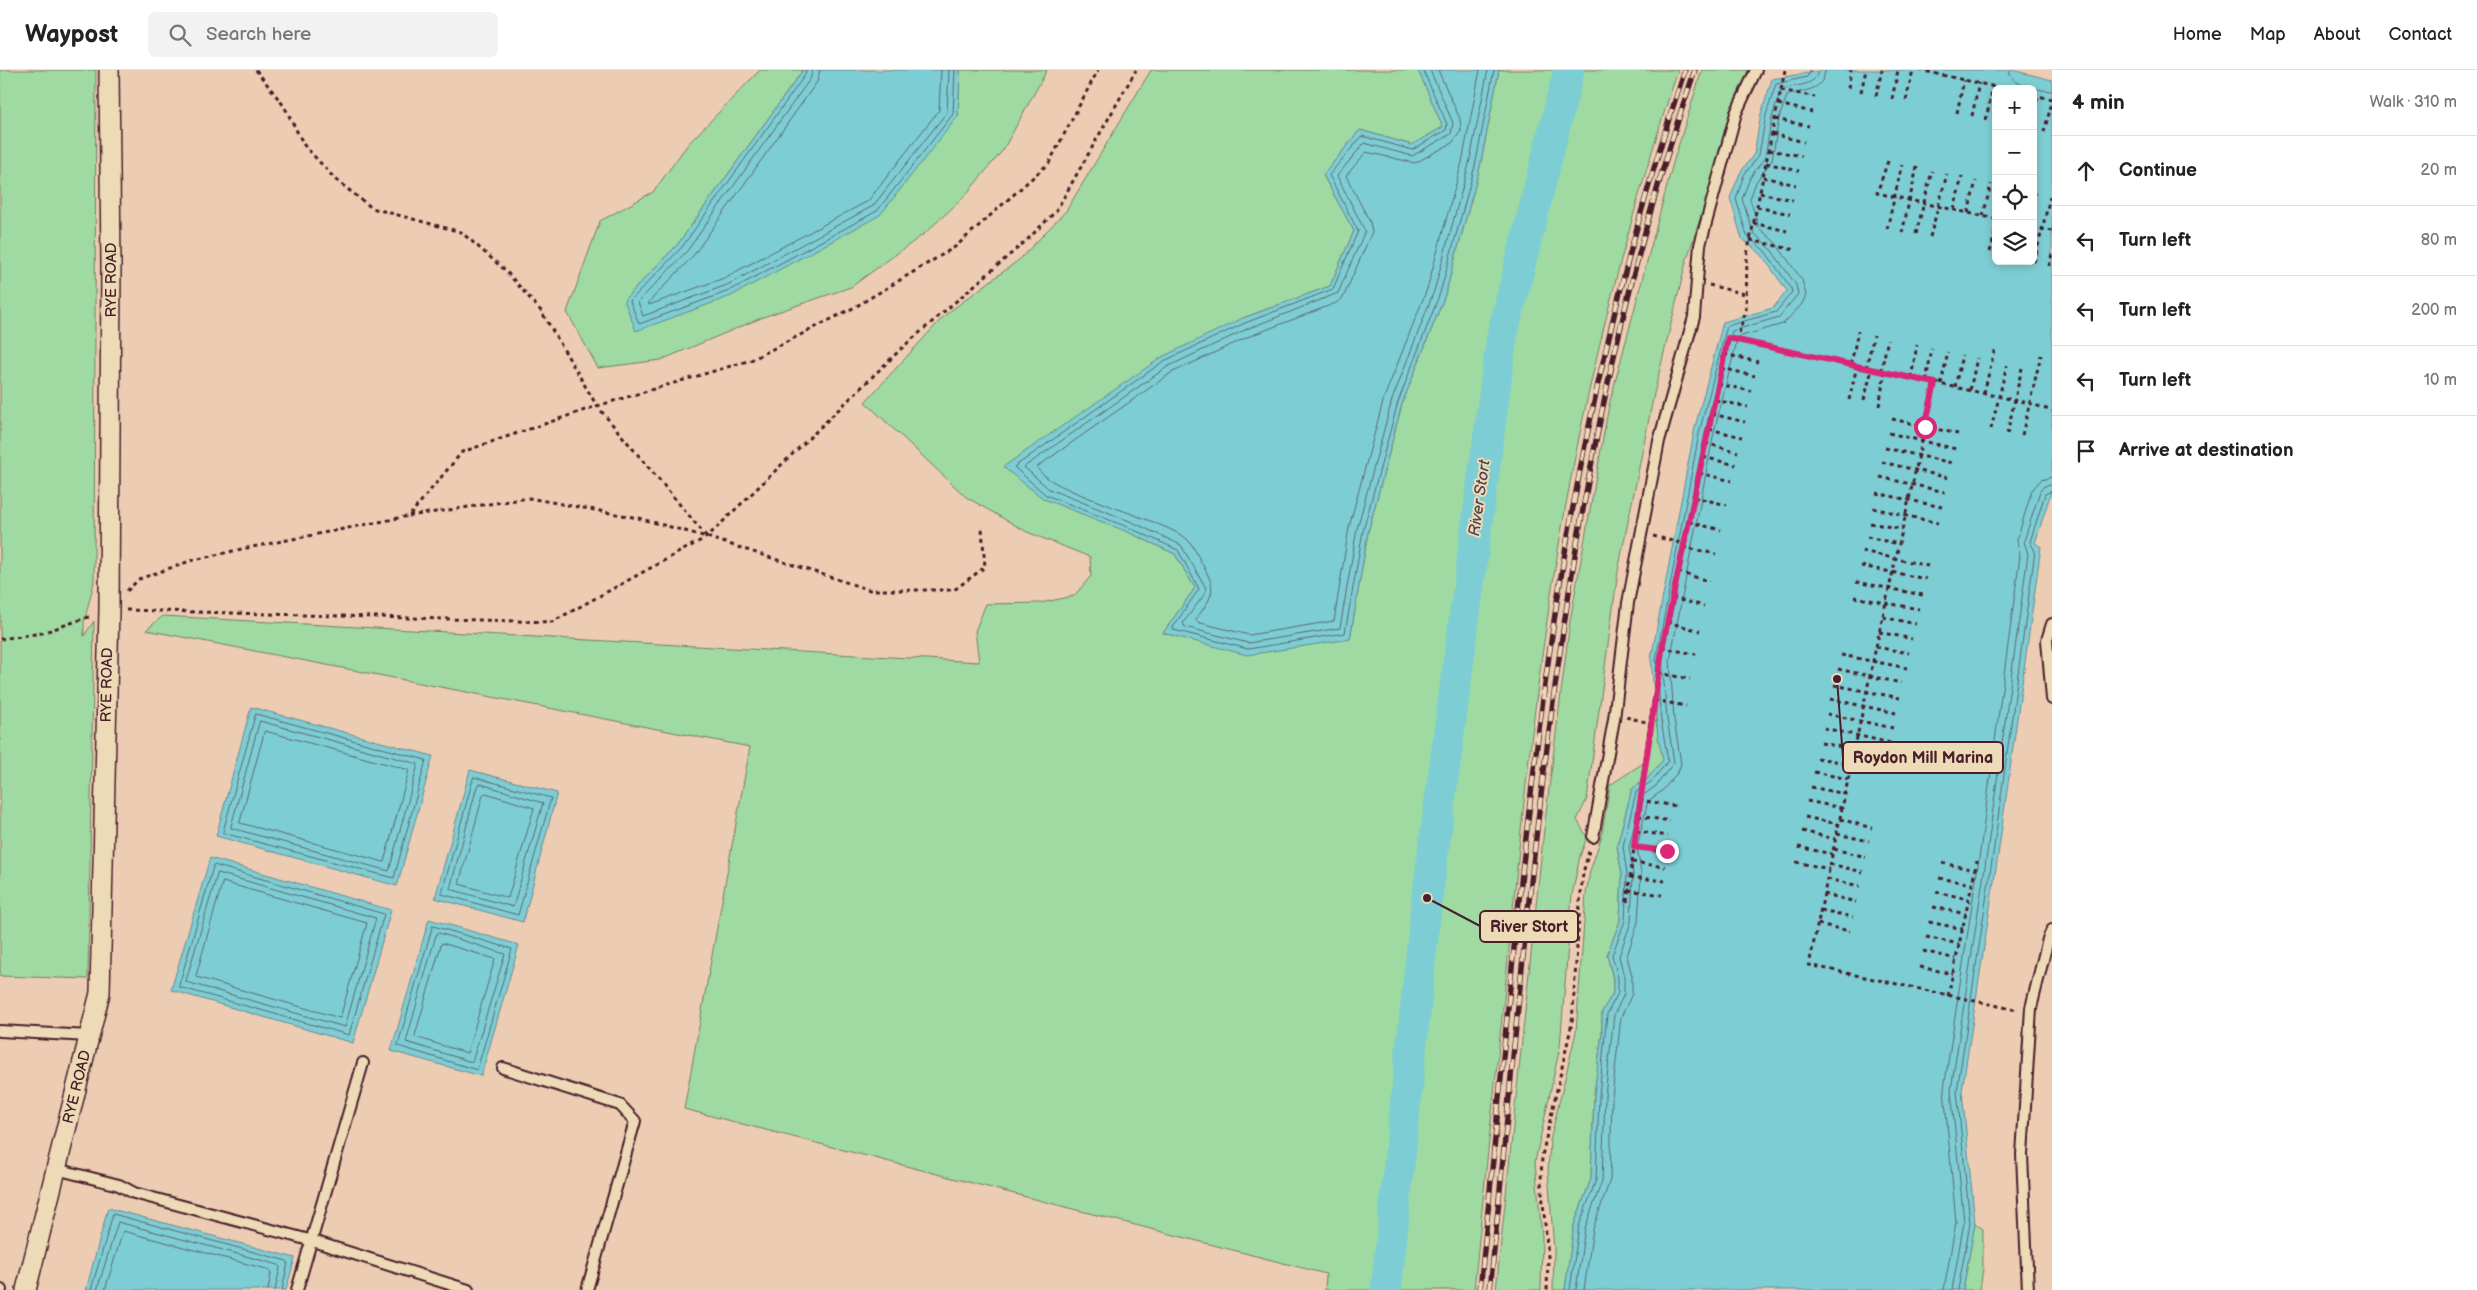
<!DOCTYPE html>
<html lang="en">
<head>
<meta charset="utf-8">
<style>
	:root { --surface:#fff; --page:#f2f2f2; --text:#222; --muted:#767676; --line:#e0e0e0 }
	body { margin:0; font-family:"Balsamiq Sans",sans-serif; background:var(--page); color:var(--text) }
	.controls { position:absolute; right:15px; top:15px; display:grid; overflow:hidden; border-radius:8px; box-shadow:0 2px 8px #0003 }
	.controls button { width:45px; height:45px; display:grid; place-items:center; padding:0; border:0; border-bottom:1px solid var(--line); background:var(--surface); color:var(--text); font:25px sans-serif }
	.stop { position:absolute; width:15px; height:15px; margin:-11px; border:4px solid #db2777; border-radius:50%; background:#fff }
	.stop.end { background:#db2777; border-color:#fff; box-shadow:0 1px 5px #0008 }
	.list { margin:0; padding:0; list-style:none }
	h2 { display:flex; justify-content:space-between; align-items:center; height:65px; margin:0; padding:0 20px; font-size:21px }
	h2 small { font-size:16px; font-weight:400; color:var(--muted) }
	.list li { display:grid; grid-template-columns:32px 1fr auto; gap:15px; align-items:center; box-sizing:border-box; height:70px; padding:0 20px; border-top:1px solid var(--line) }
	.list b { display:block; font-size:19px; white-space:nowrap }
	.list em { font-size:16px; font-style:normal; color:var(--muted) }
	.icon { flex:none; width:28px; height:28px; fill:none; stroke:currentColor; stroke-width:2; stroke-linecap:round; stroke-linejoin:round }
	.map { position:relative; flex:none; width:2052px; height:1220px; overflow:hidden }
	header { display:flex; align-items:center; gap:30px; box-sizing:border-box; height:70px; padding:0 25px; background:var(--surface); border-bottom:1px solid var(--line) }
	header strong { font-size:24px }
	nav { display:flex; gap:28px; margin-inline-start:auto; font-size:18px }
	.search { width:350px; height:45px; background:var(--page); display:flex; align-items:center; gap:12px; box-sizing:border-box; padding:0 18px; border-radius:8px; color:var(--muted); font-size:19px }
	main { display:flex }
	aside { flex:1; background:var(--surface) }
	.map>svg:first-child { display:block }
	.green { fill:#9edaa1; stroke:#747c66 }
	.water { fill:#7dced4; stroke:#698890; fill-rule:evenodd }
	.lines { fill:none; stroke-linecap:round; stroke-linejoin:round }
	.shore { stroke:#5e656f; stroke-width:1 }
	.river { stroke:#7dced4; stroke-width:31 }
	.lane-casing { stroke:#4a1f2b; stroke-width:14 }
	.street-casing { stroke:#4a1f2b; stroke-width:22 }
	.path { stroke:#4a1f2b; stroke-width:3; stroke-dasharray:4 4; stroke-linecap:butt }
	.lane { stroke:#eddab7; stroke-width:10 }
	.street { stroke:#eddab7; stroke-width:19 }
	.rail-casing { stroke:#4a1f2b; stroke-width:5.5 }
	.rail { stroke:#eddab7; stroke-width:4; stroke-dasharray:11; stroke-linecap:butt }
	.route { stroke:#db2777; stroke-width:6 }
	.labels { text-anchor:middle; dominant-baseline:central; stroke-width:4; stroke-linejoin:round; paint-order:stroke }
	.street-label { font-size:15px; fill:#4a1f2b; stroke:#eddab7 }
	.water-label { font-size:16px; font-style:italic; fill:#54424d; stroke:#eddab7 }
	.leader { fill:none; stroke:#4a1f2b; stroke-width:2 }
	.callout-dot { fill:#4a1f2b; stroke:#eddab7; stroke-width:2 }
	.callout { fill:#eddab7; stroke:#4a1f2b; stroke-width:2 }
	.callout-label { font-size:16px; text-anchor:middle; font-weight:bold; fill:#4a1f2b }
</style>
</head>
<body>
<header>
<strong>Waypost</strong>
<div class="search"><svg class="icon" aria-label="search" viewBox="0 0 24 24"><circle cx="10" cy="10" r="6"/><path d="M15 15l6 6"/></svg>Search here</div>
<nav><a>Home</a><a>Map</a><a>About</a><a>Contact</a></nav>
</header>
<main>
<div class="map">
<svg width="2052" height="1220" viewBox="0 0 2052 1220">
	<rect width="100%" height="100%" fill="#eccdb3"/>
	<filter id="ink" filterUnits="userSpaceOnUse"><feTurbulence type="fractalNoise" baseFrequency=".02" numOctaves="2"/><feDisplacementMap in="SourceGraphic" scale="10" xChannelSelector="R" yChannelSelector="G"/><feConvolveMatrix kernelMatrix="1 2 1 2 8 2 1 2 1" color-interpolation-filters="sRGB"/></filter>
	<g filter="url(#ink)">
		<!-- green -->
		<path class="green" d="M0 0H96L94 512 84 552V566L94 551 88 909 0 906Z
			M760 0H803L678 174 624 230 958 46 960 0H1047L1003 80 964 127 924 164 851 217 766 246 661 290 598 298 567 242 600 151 653 122 688 74Z
			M1151 0H1418L1443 57 1412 75 1360 60 1323 105 1354 161 1330 216 1243 248 1128 462 1175 484 1195 518 1163 563 1350 569 1368 462 1402 334 1445 225 1480 97 1499 0H1678C1630 144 1592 291 1565 440 1537 596 1521 753 1506 910 1495 1013 1484 1117 1474 1220H1325L1326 1204 684 1039 750 677 146 560 163 546 979 592 975 561 986 534 1040 533 1074 526 1091 506 1090 487 1027 462 966 427 865 332 945 245 1020 189 1066 141Z
			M1702 0H1748L1686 192 1654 324 1618 501 1587 729 1577 750 1587 767 1580 786 1572 825 1560 977 1535 1092 1542 1166 1541 1220H1496L1544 759 1570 551 1609 335 1673 93Z
			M1651 651H1656L1663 690 1648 708 1632 719 1617 776 1622 804 1620 851 1607 885 1613 909V923L1602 942V963L1594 1025 1591 1109 1574 1155 1565 1220H1553L1554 1180 1548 1101 1550 1071 1576 962 1586 824 1590 801 1601 768 1610 715 1648 690Z
			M1975 1153 1983 1159V1199L1980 1220H1963Z"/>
		<!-- water -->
		<path class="water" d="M803 0H960L958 46 880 145 731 226 636 261 624 230 678 174Z
			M1418 0H1499L1480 97 1445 225 1402 334 1368 462 1350 569 1247 585 1163 563 1195 518 1175 484 1128 462 1044 429 1003 397 1162 287 1243 248 1330 216 1354 161 1323 105 1360 60 1412 75 1443 57Z
			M1825 0H2012L2052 10V419L2035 473 2041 477 1998 785 1962 1021 1975 1153 1963 1220H1565L1574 1155 1591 1109 1594 1025 1602 963V942L1613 923V908L1607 885 1620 851 1622 804 1617 776 1632 719 1648 708 1663 690 1658 667 1651 589 1695 357 1723 252 1773 238 1787 221 1761 184 1742 169 1730 128 1740 103 1754 84 1761 44 1772 9ZM1996 19H2033V191H1996Z
			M251 637 433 686 397 816 216 766Z
			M470 700 557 723 523 852 435 828Z
			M210 788 391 840 353 973 171 920Z
			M429 849 519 875 481 1006 391 981Z
			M108 1138 295 1188 286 1220H86Z"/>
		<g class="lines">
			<!-- shore -->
			<path class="shore" d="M806 0 805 5 682 177 630 231 639 254 729 221 877 141 953 44 955 0
				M813 0 810 9 687 181 638 232 643 246 727 215 873 136 947 42 949 0
				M820 0 817 12 693 186 649 232V235L724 208 868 131 939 40 941 0
				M1423 0 1447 54 1446 60 1412 80 1362 66 1329 105 1358 161 1333 219 1245 253 1164 291 1014 397 1046 425 1130 458 1178 480 1199 519 1173 557 1174 560 1248 579 1345 563 1363 461 1398 332 1440 223 1475 96 1494 0
				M1430 0 1453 53 1451 64 1412 86 1364 73 1337 106 1365 161 1338 223 1247 259 1167 297 1024 397 1049 419 1132 452 1181 475 1206 518 1204 525 1183 553 1185 557 1248 573 1340 558 1357 459 1392 330 1434 221 1469 94 1488 0
				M1438 0 1460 49 1461 61 1452 73 1415 93 1366 82 1346 106 1370 152 1372 162 1343 228 1336 233 1250 266 1171 303 1037 397C1046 421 1160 448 1187 469 1193 475 1197 484 1201 492 1217 520 1215 523 1196 549L1197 552 1249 565 1334 551 1349 457 1384 328 1427 219 1462 92 1480 0
				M2009 0C2010 16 2038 20 2052 21
				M256 644 426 690 394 808 223 763Z
				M260 651 418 694 389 801 231 758Z
				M265 661 409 700 384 792 240 753Z
				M474 707 551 728 518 845 442 824Z
				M481 714 543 733 513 837 450 819 477 716Z
				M486 723 534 738 508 828 459 814 483 725Z
				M214 795 384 844 349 965 179 917Z
				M218 803 376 848 345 957 186 912Z
				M223 812 367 853 340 948 196 907Z
				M433 856 512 879 477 1000 398 976Z
				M439 863 505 884 472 992 406 972 436 865Z
				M442 873 495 889 467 983 415 967Z
				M91 1220 113 1144 287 1191 288 1193 282 1220
				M97 1220 118 1152 279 1195 280 1198 275 1220
				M105 1220 123 1161 270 1200 271 1203 268 1220
				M1570 1220 1579 1156 1596 1110 1599 1026 1607 944 1618 923V908L1612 885 1625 851 1627 804 1623 776 1636 722 1652 711 1668 691 1661 650 1656 589 1700 359 1727 256 1776 242 1792 222 1791 218 1765 181 1747 166 1736 129 1744 105 1759 85 1766 45 1776 14 1807 7 1811 0
				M1576 1220 1585 1158 1602 1111 1605 1026 1614 945 1624 924V907L1619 886 1631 852 1633 804 1629 777 1642 726 1656 716 1674 692 1667 649 1662 589 1706 360 1732 261 1779 247 1798 224 1796 215 1770 178 1753 162 1742 129 1750 108 1765 87 1772 47 1781 20C1793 14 1817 18 1818 0
				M1584 1220 1593 1159 1610 1110 1612 1027 1621 947 1632 924V906L1627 886 1638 852 1641 803 1637 777 1648 731 1662 721 1678 702 1681 694 1674 649 1670 590 1714 362 1738 267 1783 254 1802 234 1806 225 1802 210 1775 172 1759 158 1750 129 1756 112 1772 90 1779 48 1787 26C1802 19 1824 23 1825 0
				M1944 1220 1956 1152 1944 1019 1980 782 2020 486 2017 470 2032 420 2041 410 2052 407
				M1952 1220 1964 1152 1951 1020 1987 783 2028 484 2024 471 2040 421 2044 416 2052 415
				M1958 1220 1970 1153 1957 1021 1993 784 2035 481 2030 472 2045 424 2052 421"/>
			<!-- river -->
			<path class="river" d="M1386 1220 1427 828 1502 266 1569 0"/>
			<defs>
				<path id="lane" d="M2052 554 2047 570 2052 629
					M1593 767 1614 649 1628 533 1659 371 1694 247 1700 175 1736 43 1756 0
					M0 961 89 966
					M503 998 620 1035 635 1051 587 1220
					M56 1099 119 1115 134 1123 313 1171 468 1220
					M0 1220H1
					M297 1220 363 993
					M2028 1220 2022 1085 2031 938 2048 869 2052 860"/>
				<path id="street" d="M26 1220 100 923 109 539 111 194 109 0"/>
			</defs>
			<!-- lane casing -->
			<use href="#lane" class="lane-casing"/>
			<!-- street casing -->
			<use href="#street" class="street-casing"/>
			<!-- path -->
			<path class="path" d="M256 0 284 36 304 75 336 110 372 138 461 162 505 200 541 241 597 336 707 467
				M1785 0 1747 185 1746 240 1737 270 1935 313 1876 577 1809 895 2017 940
				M1919 0 2005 19
				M1848 18 1851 0
				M1781 20 1815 27
				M1861 22 1866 0
				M2033 25 2052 29
				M1876 26 1882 0
				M1892 29 1898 0
				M1906 30 1913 0
				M1778 34 1812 42
				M1957 43 1964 10
				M1972 46 1979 13
				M2033 47 2038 26
				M1775 49 1809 56
				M1986 50 1993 16
				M2044 62 2052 32
				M1772 64 1804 72
				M1769 80 1802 86
				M1888 91 1877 123 1996 149
				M1766 93 1799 101
				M1763 107 1796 115
				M1760 123 1793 130
				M2033 132 2035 123
				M1757 137 1790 144
				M1954 140 1962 106
				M1968 143 1976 111
				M1983 146 1991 114
				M1753 153 1787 161
				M2033 157 2052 161
				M1887 159 1902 95
				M1902 163 1917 97
				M1916 164 1932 101
				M1930 167 1947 104
				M1750 170 1795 180
				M1990 182 1996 160
				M2034 192 2050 127
				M2049 196 2052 184
				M1709 215 1745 224
				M1724 284 1758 292
				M1851 294 1858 261
				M1721 298 1755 306
				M1866 298 1874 265
				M1881 301 1888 269
				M1911 308 1917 275
				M1926 311 1932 278
				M1935 313 2029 333 2052 341
				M1718 314 1751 321
				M1941 314 1948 282
				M1955 317 1962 285
				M1970 320 1977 288
				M1984 323 1995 278
				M1715 330 1748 337
				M1849 330 1857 296
				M1864 330 1872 299
				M1879 336 1885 302
				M1712 344 1745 352
				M1892 349 1958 364
				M1709 359 1742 367
				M1991 359 2007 295
				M1889 363 1956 379
				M2007 364 2022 298
				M2022 365 2041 285
				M1705 373 1738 382
				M1885 378 1952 393
				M1703 387 1736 395
				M1882 392 1949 408
				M1699 403 1732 411
				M1880 407 1945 422
				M1876 423 1942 437
				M1694 427 1727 435
				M1873 438 1938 453
				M409 446 529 428 638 448 707 467 870 520H954L985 497 982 458
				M1689 452 1721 460
				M1870 453 1902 459
				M1653 466 1684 474
				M1867 467 1899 474
				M1683 477 1716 484
				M1862 481 1928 496
				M1861 496 1926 509
				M1678 502 1709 511
				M1856 512 1923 525
				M127 521 139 509 190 491 237 480 409 446 462 382 597 336 751 290 855 237 955 177 1049 93 1098 0
				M1854 527 1919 539
				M1672 528 1704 536
				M126 540 552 552 707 467 903 277 1027 170 1056 141 1136 0
				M1883 547 1916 554
				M1667 552 1700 561
				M1879 562 1912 569
				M0 569 42 563 91 546
				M1876 577 1909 583
				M1662 578 1696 584
				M1841 585 1907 598
				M1838 599 1901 613
				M1658 603 1690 609
				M1834 615 1900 628
				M1830 629 1896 643
				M1654 630 1686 636
				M1827 644 1893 658
				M1626 647 1650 653
				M1824 658 1891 673
				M1821 673 1887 686
				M1817 688 1851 694
				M1814 702 1848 709
				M1811 717 1845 724
				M1639 730 1676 736
				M1807 731 1842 738
				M1638 746 1670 751
				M1805 747 1838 754
				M1840 749 1872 758
				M1636 761 1668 766
				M1802 761 1835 769
				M1837 764 1869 771
				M1634 777 1667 781
				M1798 777 1832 784
				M1834 779 1866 787
				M1632 792 1665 797
				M1796 792 1829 799
				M1942 793 1975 800
				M1830 794 1863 802
				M1630 807 1665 811
				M1939 808 1972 814
				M1827 809 1860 816
				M1628 820 1662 825
				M1936 822 1969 829
				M1824 824 1856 832
				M1627 832 1650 653 1663 573 1728 268 1737 270
				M1933 837 1966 844
				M1821 840 1853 847
				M1929 852 1963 859
				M1818 854 1850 861
				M1926 867 1959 874
				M1923 881 1956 889
				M1920 897 1953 904
				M1948 926 1977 791
				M1547 1220 1548 1186 1541 1111 1542 1086 1572 953 1580 832 1583 803 1590 778"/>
			<!-- lane -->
			<use href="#lane" class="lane"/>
			<!-- street -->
			<use href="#street" class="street"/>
			<defs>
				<path id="rail" d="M1480 1220C1503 997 1521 773 1554 551 1582 364 1625 179 1685 0
					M1490 1220C1532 810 1558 392 1695 0"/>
			</defs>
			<!-- rail casing -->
			<use href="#rail" class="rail-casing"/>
			<!-- rail -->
			<use href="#rail" class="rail"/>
		</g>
	</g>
	<g class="lines" filter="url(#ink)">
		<!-- route -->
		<path class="route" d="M1667 781 1634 777 1636 761 1663 573 1728 268 1935 313 1925 357"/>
	</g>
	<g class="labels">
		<!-- street labels -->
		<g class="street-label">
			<text transform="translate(111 210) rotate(-90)">RYE ROAD</text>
			<text transform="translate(107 615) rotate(-89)">RYE ROAD</text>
			<text transform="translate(77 1017) rotate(-76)">RYE ROAD</text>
		</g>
		<!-- water labels -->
		<g class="water-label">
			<text transform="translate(1480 428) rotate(-82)">River Stort</text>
		</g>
	</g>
	<!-- callouts -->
	<path class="leader" d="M1837 609L1843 688M1427 828L1480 856"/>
	<g class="callout-dot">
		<circle cx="1837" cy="609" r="5"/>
		<circle cx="1427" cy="828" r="5"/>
	</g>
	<g class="callout">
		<rect x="1843" y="672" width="160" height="31" rx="5"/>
		<rect x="1480" y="841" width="98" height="31" rx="5"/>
	</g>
	<g class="callout-label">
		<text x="1923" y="693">Roydon Mill Marina</text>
		<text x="1529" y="862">River Stort</text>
	</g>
</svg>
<div class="controls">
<button>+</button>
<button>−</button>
<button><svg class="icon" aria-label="locate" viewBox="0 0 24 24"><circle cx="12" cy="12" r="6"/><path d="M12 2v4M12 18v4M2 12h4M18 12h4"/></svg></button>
<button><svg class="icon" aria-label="layers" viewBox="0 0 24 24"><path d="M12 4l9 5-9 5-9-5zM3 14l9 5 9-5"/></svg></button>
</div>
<div class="stop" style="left:1925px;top:357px"></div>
<div class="stop end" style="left:1667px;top:781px"></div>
</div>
<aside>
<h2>4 min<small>Walk · 310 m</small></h2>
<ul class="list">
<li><svg class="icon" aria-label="ahead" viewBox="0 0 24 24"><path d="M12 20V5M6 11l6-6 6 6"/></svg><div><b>Continue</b></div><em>20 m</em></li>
<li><svg class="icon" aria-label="left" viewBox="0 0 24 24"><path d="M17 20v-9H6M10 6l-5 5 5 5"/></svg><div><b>Turn left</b></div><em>80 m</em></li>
<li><svg class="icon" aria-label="left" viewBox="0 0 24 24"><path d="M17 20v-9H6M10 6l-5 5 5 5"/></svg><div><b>Turn left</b></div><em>200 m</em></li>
<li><svg class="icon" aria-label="left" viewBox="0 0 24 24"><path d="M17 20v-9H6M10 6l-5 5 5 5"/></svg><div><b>Turn left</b></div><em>10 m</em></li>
<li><svg class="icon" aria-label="arrive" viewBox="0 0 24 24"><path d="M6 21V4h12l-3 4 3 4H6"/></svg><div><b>Arrive at destination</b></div></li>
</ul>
</aside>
</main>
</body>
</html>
